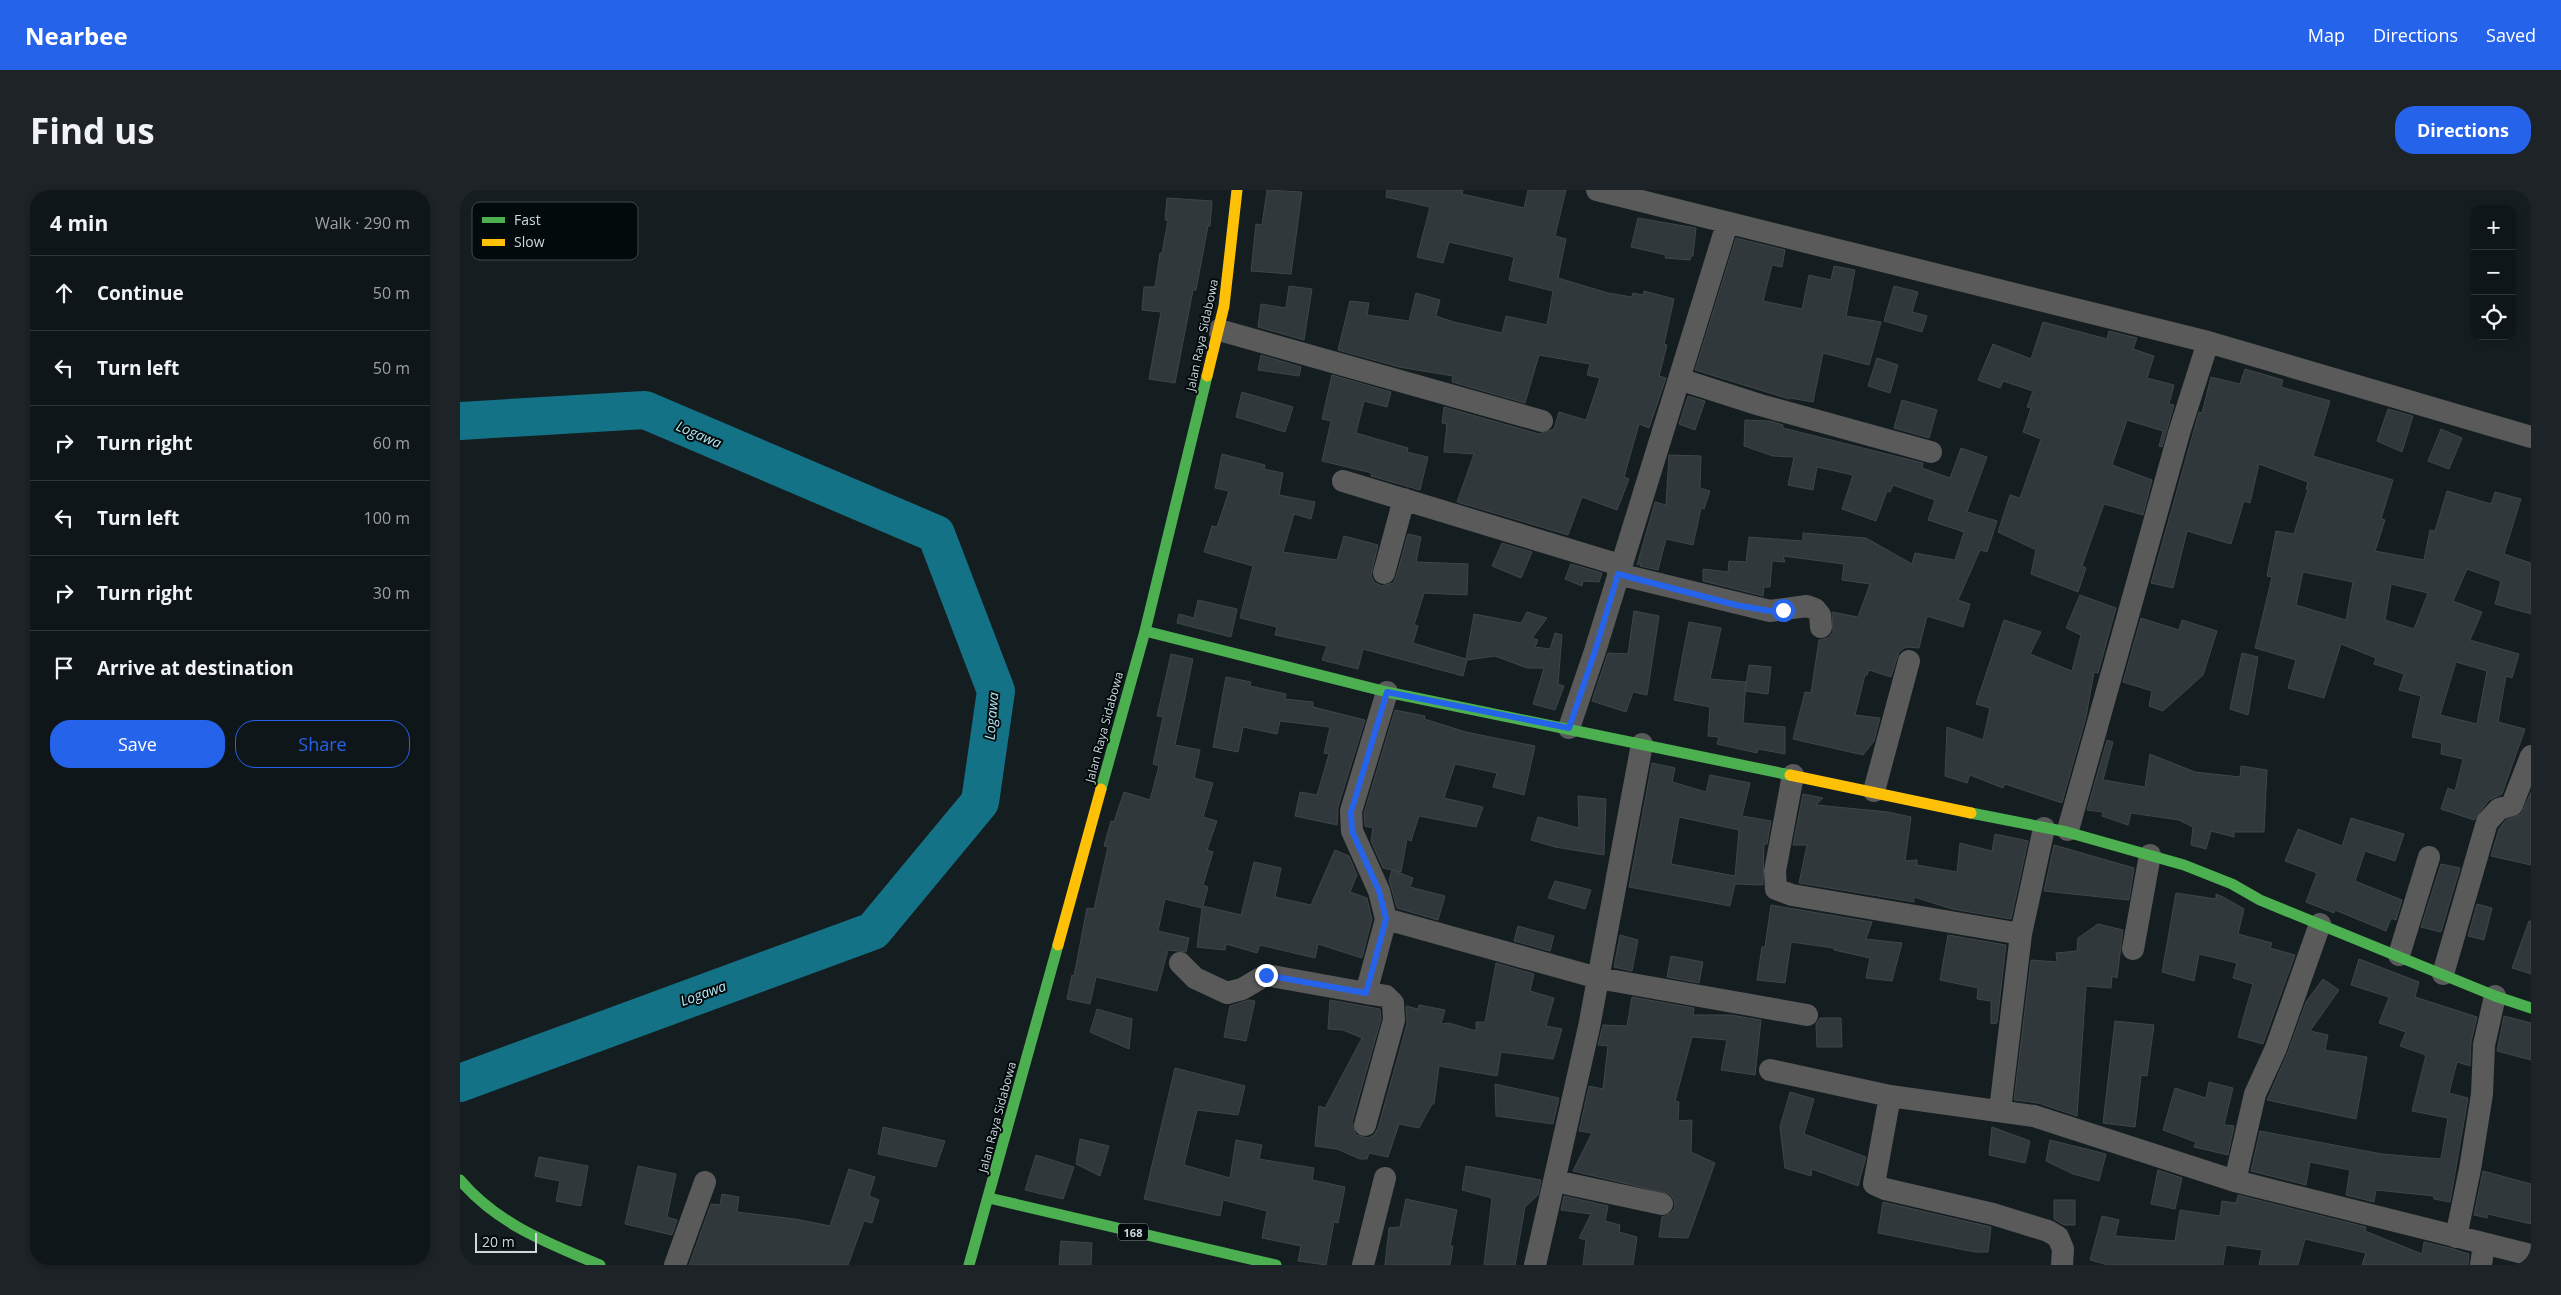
<!DOCTYPE html>
<html lang="en">
<head>
<meta charset="utf-8">
<style>
	:root { --surface:#0f1619; --page:#1d2326; --text:#f1f3f6; --muted:#9b9fa2; --line:#2f3538; --accent:#2563eb }
	body { margin:0; font-family:"Open Sans",sans-serif; background:var(--page); color:var(--text) }
	.controls { position:absolute; right:15px; top:15px; display:grid; overflow:hidden; border-radius:10px; box-shadow:0 2px 8px #0003 }
	.controls button { width:45px; height:45px; display:grid; place-items:center; padding:0; border:0; border-bottom:1px solid var(--line); background:var(--surface); color:var(--text); font:25px sans-serif }
	.scale { position:absolute; left:15px; bottom:12px; width:62px; box-sizing:border-box; padding-left:5px; border:2px solid #cdd9dd; border-top:0; font-size:14px; line-height:18px; white-space:nowrap; color:#cdd9dd; -webkit-text-stroke:4px #030a0c; paint-order:stroke }
	.stop { position:absolute; width:15px; height:15px; margin:-11px; border:4px solid #2563eb; border-radius:50%; background:#fff }
	.stop.end { background:#2563eb; border-color:#fff; box-shadow:0 1px 5px #0008 }
	.list { margin:0; padding:0; list-style:none }
	h2 { display:flex; justify-content:space-between; align-items:center; height:65px; margin:0; padding:0 20px; font-size:21px }
	h2 small { font-size:16px; font-weight:400; color:var(--muted) }
	.list li { display:grid; grid-template-columns:32px 1fr auto; gap:15px; align-items:center; box-sizing:border-box; height:75px; padding:0 20px; border-top:1px solid var(--line) }
	.list b { display:block; font-size:19px; white-space:nowrap }
	.list em { font-size:16px; font-style:normal; color:var(--muted) }
	.actions { display:flex; gap:10px; padding:15px 20px }
	.actions a { flex:1; padding:11px 0; border:1px solid var(--accent); border-radius:20px; text-align:center; font-size:18px; color:var(--accent) }
	.actions .main { background:var(--accent); color:#fff }
	.icon { flex:none; width:28px; height:28px; fill:none; stroke:currentColor; stroke-width:2; stroke-linecap:round; stroke-linejoin:round }
	.map { position:relative; flex:none; width:2071px; height:1075px; overflow:hidden; border-radius:20px }
	header { display:flex; align-items:center; gap:30px; box-sizing:border-box; height:70px; padding:0 25px; background:var(--accent); color:#fff }
	header strong { font-size:24px }
	nav { display:flex; gap:28px; margin-inline-start:auto; font-size:18px }
	.intro { display:flex; align-items:center; justify-content:space-between; box-sizing:border-box; height:120px; padding:0 30px }
	h1 { margin:0; font-size:35px }
	.button { padding:12px 22px; border-radius:20px; background:var(--accent); color:#fff; font-size:18px; font-weight:700 }
	main { display:flex; gap:30px; padding:0 30px }
	aside { flex:1; background:var(--surface); border-radius:20px; box-shadow:0 2px 8px #0003 }
	.map>svg:first-child { display:block }
	.lines { fill:none; stroke-linecap:round; stroke-linejoin:round }
	.river { stroke:#137286; stroke-width:38 }
	.building { fill:#30383b; stroke:#3d4648; fill-rule:evenodd }
	.street { stroke:#5b5a5b; stroke-width:22 }
	.fast { stroke:#4caf50; stroke-width:11 }
	.slow { stroke:#ffc107; stroke-width:11 }
	.route { stroke:#2563eb; stroke-width:6 }
	.labels { text-anchor:middle; dominant-baseline:central; stroke-width:4; stroke-linejoin:round; paint-order:stroke }
	.shield { fill:#030a0c; stroke:#909b9e; stroke-width:1 }
	.shield-label { font-size:11px; font-weight:bold; fill:#cdd9dd }
	.street-label { font-size:12px; fill:#cdd9dd; stroke:#030a0c }
	.water-label { font-size:14px; font-style:italic; fill:#b5eaf9; stroke:#030a0c }
	.key { fill:#030a0c; stroke:#40484b; stroke-width:1 }
	.key-label { font-size:14px; fill:#cdd9dd }
</style>
</head>
<body>
<header>
<strong>Nearbee</strong>
<nav><a>Map</a><a>Directions</a><a>Saved</a></nav>
</header>
<div class="intro"><h1>Find us</h1><a class="button">Directions</a></div>
<main>
<aside>
<h2>4 min<small>Walk · 290 m</small></h2>
<ul class="list">
<li><svg class="icon" aria-label="ahead" viewBox="0 0 24 24"><path d="M12 20V5M6 11l6-6 6 6"/></svg><div><b>Continue</b></div><em>50 m</em></li>
<li><svg class="icon" aria-label="left" viewBox="0 0 24 24"><path d="M17 20v-9H6M10 6l-5 5 5 5"/></svg><div><b>Turn left</b></div><em>50 m</em></li>
<li><svg class="icon" aria-label="right" viewBox="0 0 24 24"><path d="M7 20v-9h11M14 6l5 5-5 5"/></svg><div><b>Turn right</b></div><em>60 m</em></li>
<li><svg class="icon" aria-label="left" viewBox="0 0 24 24"><path d="M17 20v-9H6M10 6l-5 5 5 5"/></svg><div><b>Turn left</b></div><em>100 m</em></li>
<li><svg class="icon" aria-label="right" viewBox="0 0 24 24"><path d="M7 20v-9h11M14 6l5 5-5 5"/></svg><div><b>Turn right</b></div><em>30 m</em></li>
<li><svg class="icon" aria-label="arrive" viewBox="0 0 24 24"><path d="M6 21V4h12l-3 4 3 4H6"/></svg><div><b>Arrive at destination</b></div></li>
</ul>
<div class="actions"><a class="main">Save</a><a>Share</a></div>
</aside>
<div class="map">
<svg width="2071" height="1075" viewBox="0 0 2071 1075">
	<rect width="100%" height="100%" fill="#141e21"/>
	<g class="lines">
		<!-- river -->
		<path class="river" d="M0 231 185 220 476 344 536 501 520 612 413 741 0 893"/>
	</g>
	<!-- building -->
	<path class="building" d="M807 0 842 2 831 84 791 81 796 34 802 35Z
		M927 0H1003L1002 4 1064 18 1068 0H1106L1095 46 1106 49 1098 88 1148 103 1172 107 1173 103 1183 105 1184 101 1214 109 1204 154 1207 155 1199 186 1206 188 1189 238 1179 234 1164 287 1169 289 1157 320 1122 307 1108 345 997 312 1014 264 984 262 987 234 982 233 984 217 1079 244 1094 239 1099 222 1126 230 1140 188 1127 185 1130 174 1079 165 1065 213 992 192 993 186 939 177 878 160 890 111 909 113 907 125 949 131 956 103 980 110 976 126 994 132 1042 143 1046 126 1087 135 1093 101 1049 90 1054 67 989 52 983 73 957 67 970 17 926 7Z
		M707 8 752 11 750 36H748L736 100H733L715 193 689 189 701 122 682 120 684 97H695L700 63H702L708 30H705Z
		M1178 28 1236 38 1233 66H1231L1230 70 1205 68 1206 65 1171 57Z
		M1276 48 1325 60 1322 77 1312 75 1303 111 1342 119 1349 85 1371 90 1374 76 1395 80 1386 126 1421 132 1409 175 1363 163 1353 212 1330 208 1329 209 1235 180Z
		M829 96 852 99 844 150 798 137 801 114 826 118Z
		M1434 96 1458 102 1452 122 1467 126 1462 142 1424 131Z
		M1583 132 1647 149 1649 141 1677 148 1673 159 1694 166 1687 188 1714 195 1709 214 1714 215 1702 257 1699 256 1703 241 1667 230 1652 275 1692 290 1683 325 1644 314 1622 376 1626 378 1618 402 1571 384 1576 360 1538 342 1550 305 1560 308 1581 249 1563 242 1571 218 1567 217 1573 201 1543 191 1540 198 1518 190 1533 154 1571 169Z
		M801 165 841 177 839 186 798 180Z
		M1417 168 1438 175 1430 203 1408 196Z
		M1785 179 1823 190 1821 197 1870 211 1853 266 1933 290 1921 329 1925 330 1915 361 1964 370 1970 340 1975 341 1987 301 2031 314 2035 302 2061 309 2044 364 2071 373V424L2035 414 2041 391 2007 379 1993 411 2022 422 2010 450 2059 464 2052 488 2046 486 2038 532 2065 539 2042 604 2029 610 2014 630 1981 619 1988 598 1995 601 2003 569 1981 564 1982 553 1952 547 1961 506 1939 500 1944 484 1914 474 1916 468 1881 454 1864 508 1828 498 1836 470 1795 458 1812 387 1807 386 1816 341 1834 344 1848 299H1846L1848 292 1799 274 1790 313 1784 311 1771 354 1727 341 1713 398 1691 393 1732 247 1739 222 1742 223 1751 187 1780 194ZM1843 382 1893 392 1886 430 1836 415ZM1931 394 1968 403 1954 439 1925 430ZM1996 472 2027 481 2017 534 1980 525Z
		M872 185 931 202 927 217 904 211 896 243 948 258 947 262 968 267 960 300 911 286 912 283 862 271 871 231 862 229Z
		M782 202 833 217 825 242 776 227Z
		M1228 206 1245 211 1235 240 1219 234Z
		M1442 210 1477 220 1469 248 1434 238Z
		M1928 219 1953 226 1942 262 1917 251Z
		M1285 230 1310 231 1323 235V238L1463 273 1462 278 1490 288 1501 258 1527 267 1507 322 1537 331 1527 362 1520 360 1498 410 1510 414 1503 437 1467 426 1459 458 1446 457 1439 462 1431 487 1409 480 1407 485H1405L1395 525 1420 528 1414 551 1403 565 1333 549 1345 502 1351 503 1359 450 1368 448 1373 442 1372 422 1398 427 1410 394 1382 390 1384 374 1323 366 1325 372 1312 371 1310 397H1304L1303 406 1243 391V379L1268 382 1269 371 1286 372 1289 347 1343 351V343L1406 348 1452 374 1455 363 1495 370 1504 342 1468 330 1475 310 1433 295 1430 302 1427 301 1416 331 1382 319 1393 285 1357 277 1353 300 1328 295 1334 267 1313 266 1284 256Z
		M1981 239 2002 248 1989 279 1968 271Z
		M762 264 805 275 804 279 823 283 819 305 855 312 851 329 834 324 823 362 877 370 884 346 918 355 911 386 914 392 921 396 933 393 936 387 948 344 961 347 956 372 1008 374 1007 405 964 403 954 435 958 436 953 453 1006 469 1014 424 1061 433 1067 422 1087 428 1072 448 1078 450 1075 457 1090 459 1095 443 1102 445 1098 494 1104 496 1095 520 1073 514 1084 478H1067L1035 466 1007 470 1003 486 903 459 898 479 862 470 867 456 815 445 817 437 780 428 793 376 744 362 752 336 757 337 769 301 755 298Z
		M1209 265 1241 266 1240 298 1250 301 1244 319 1241 318 1233 355 1206 349 1198 380 1180 376 1181 373 1177 375 1195 312 1206 315Z
		M1042 353 1072 362 1061 388 1032 376Z
		M1111 374 1142 383 1139 392 1123 391 1122 396 1105 389Z
		M1620 405 1656 418 1638 483 1634 482 1626 527 1602 613 1545 594 1543 598 1510 585 1507 593 1485 586 1487 537 1523 550 1530 518 1516 514 1544 430 1581 442 1570 464 1612 481 1621 445 1606 438Z
		M738 410 777 419 771 447 717 433 719 424 734 428Z
		M1174 421 1199 426 1187 505 1173 502 1166 522 1132 511 1148 463 1168 464Z
		M1681 428 1719 440 1722 430 1757 441 1743 485 1703 521 1689 516 1692 501 1663 492Z
		M1229 432 1261 438 1250 489 1286 492 1283 533 1325 537V564L1298 559 1297 563 1257 554 1259 547 1248 546 1250 517 1214 510Z
		M1782 463 1798 467 1788 525 1770 519Z
		M711 464 733 469 715 555 740 560 734 588 753 593 743 627 757 631 747 660 753 662 743 695 748 697 743 716 781 725 794 672 821 678 815 707 851 715 875 660 889 666 897 685 890 702 907 708 912 729 902 768 858 754 855 768 800 755 797 763 766 754 765 760 737 757 742 718 705 709 698 741 729 748 726 762 708 760 697 801 636 787 630 814 607 809 612 785 614 786 627 718 634 719 648 657 644 656 651 631 654 632 664 602 690 610 699 576 693 574 703 527 697 526Z
		M1289 475 1311 477 1308 504 1285 501Z
		M766 487 791 492 790 496 826 504 825 509 853 512V517L905 530 878 617 877 635 835 626 840 602 857 605 869 564 864 563 870 537 820 531 817 544 783 537 778 562 753 557Z
		M935 520 965 526 964 529 1006 542 1075 556 1064 605 1033 597 1037 583 995 574 984 608 1023 617 1016 637 959 626 951 651 947 649 941 682 923 678 911 651 913 638 905 636 904 623Z
		M1647 550 1653 552 1643 590 1685 597 1690 564 1735 582 1780 587 1781 576 1807 580 1804 642H1774V647L1751 641 1746 659 1731 655 1733 637 1719 630 1671 623 1668 635 1642 626 1643 622 1627 620Z
		M1192 573 1215 578 1212 592 1246 602 1250 585 1290 593 1282 626 1311 631 1307 654H1304L1303 695 1275 694 1270 716 1169 697ZM1219 627 1279 640 1275 686 1211 674Z
		M2071 602V675L2031 666 2039 639 2046 630 2061 624Z
		M1343 604 1363 608 1356 615 1428 622 1451 627 1445 671 1457 670V675L1497 682 1500 653 1532 661 1535 644 1568 651 1551 729 1492 719 1454 707V712L1339 693 1347 655H1333Z
		M1118 606 1146 609 1144 665 1095 657 1071 650 1078 627 1119 638Z
		M1891 628 1944 644 1935 671 1905 661 1895 691 1942 710 1936 730 1931 728 1926 741 1875 720 1874 723 1846 712 1857 683 1825 671 1838 639 1882 656Z
		M1594 655 1674 678 1669 710 1584 701Z
		M1981 674 2000 678 1981 742 1961 737Z
		M932 680 953 688 950 697 985 706 978 730 937 718 929 690Z
		M1095 691 1131 700 1125 719 1088 708Z
		M1716 703 1756 709V704L1765 708 1784 719 1778 744 1812 753 1810 758 1835 765 1803 854 1778 847 1793 794 1773 788 1777 773 1739 764 1734 791 1702 782Z
		M2017 714 2032 718 2024 750 2008 746Z
		M1311 715 1412 732 1406 749 1442 753 1432 791 1406 788 1410 768 1374 760V758L1331 752 1325 793 1297 790 1302 757H1305Z
		M2069 731H2071V784L2052 778Z
		M1638 734 1663 740 1657 788 1652 786 1651 798 1626 796 1617 926 1578 913 1554 910 1571 770 1597 772 1596 763 1617 761 1618 748Z
		M1058 736 1094 746 1090 761 1054 751Z
		M1160 745 1178 750 1172 781 1154 777Z
		M1488 745 1546 755 1537 833 1531 834V811L1517 809 1518 798 1480 790Z
		M1211 766 1243 772 1239 793 1207 787Z
		M1899 769 1959 792 1955 807 2017 827 2011 852 2010 876 1997 872 1989 903 2008 908 1990 1012 1974 1009V1006L1916 1000 1914 1012 1886 1005 1890 980 1850 972 1846 995 1791 981 1800 941 1922 964 1981 969 1988 928 1952 921 1966 865 1940 856 1946 842 1919 833 1929 807 1891 795Z
		M1036 773 1074 784 1070 801 1094 808 1086 836 1102 839 1093 869 1041 862 1037 886 979 876 974 914H972L959 938 939 934 928 967 909 963 907 969H900L877 959 855 956 859 916 865 918 902 848 883 840 868 839 870 810 920 819 921 829 892 932 896 945 908 948 914 945 918 938 947 834 946 816 958 819 959 815 985 820 981 834 989 833 1016 841V832H1025Z
		M1863 789 1879 800 1850 841 1868 845 1865 860 1907 867 1896 929 1807 910 1828 862 1846 812Z
		M1172 807 1234 818 1233 825H1271L1301 830 1295 885 1261 880 1267 850 1232 847 1215 911 1219 912 1218 931 1232 930 1231 962 1255 973 1228 1048 1199 1047 1202 1027 1211 1023 1215 1017 1214 1010 1210 1004 1113 981 1132 943 1119 941 1129 896 1143 899 1148 856 1138 855 1143 835 1167 836Z
		M789 810 795 811 786 851 764 847 770 816Z
		M637 819 672 829 669 859 630 842Z
		M2044 826 2071 833V870L2037 861Z
		M1360 828H1381L1382 857H1357L1356 834Z
		M1655 831 1694 835 1687 886 1681 885 1675 937 1643 933Z
		M715 878 785 896 778 925 737 920 724 975 770 988 776 950 802 955 799 969 854 978 852 990 885 997 878 1033 874 1032 866 1075 838 1071 841 1056 802 1048 807 1021 763 1010 760 1026 684 1009Z
		M1749 892 1773 898 1764 935 1774 936 1768 965 1734 957 1736 952 1703 940 1715 898 1746 908Z
		M1035 894 1099 908 1093 934 1036 926Z
		M1330 902 1354 909 1344 944 1406 967 1398 996 1352 979 1351 986 1325 978 1320 937Z
		M423 937 485 951 476 977 418 964Z
		M1532 937 1570 951 1565 973 1529 965Z
		M620 949 649 956 640 986 616 974Z
		M1590 950 1646 964 1639 991 1613 984 1586 971Z
		M576 965 614 977 603 1009 565 1000Z
		M79 967 128 976 121 1016 96 1011 100 991 75 986Z
		M178 976 216 984 207 1027 217 1030 212 1045 165 1034Z
		M1006 976 1081 990 1078 1005 1065 1017 1055 1075H1024L1032 1008 1002 1000Z
		M389 979 415 987 409 1006 419 1010 412 1033 404 1031 388 1075H229L251 1014 260 1015 262 1004 279 1007 277 1022 335 1029 370 1036Z
		M1698 980 1722 988 1715 1019 1691 1014Z
		M2023 981 2071 994V1034L2028 1024 2027 1028 2014 1025Z
		M1778 1005 1906 1037 1905 1041 1962 1064 1964 1052 1990 1058 2009 1064 2008 1075H1902L1906 1063 1845 1049 1838 1075H1799L1802 1060 1766 1055 1763 1075H1648L1630 1070 1642 1026 1659 1030 1655 1046 1715 1051 1720 1020 1760 1026 1762 1011 1776 1013Z
		M1104 1006 1148 1016 1145 1031 1160 1035 1159 1042 1177 1047 1173 1075H1123L1126 1050 1119 1048 1131 1024 1101 1020Z
		M946 1009 997 1020 990 1056H993L990 1075H925L929 1038 940 1037Z
		M1594 1010H1615V1035H1604L1594 1029Z
		M1423 1012 1531 1037 1528 1062H1515L1418 1043Z
		M601 1051 632 1053 631 1075H599Z"/>
	<g class="lines">
		<!-- street -->
		<path class="street" d="M1137 0 1748 152 2071 247
			M759 140 1082 231
			M1219 189 1300 215 1471 262
			M883 291 1160 375
			M924 383 944 309
			M1158 384 1310 421 1347 416 1355 419 1360 425 1361 437
			M1109 538 1135 461 1267 34
			M1333 585 1315 681 1316 699 1332 705 1561 744
			M1414 601 1449 471
			M1608 640 1719 243 1748 152
			M926 729 919 701 892 641 891 621 927 502
			M1673 759 1690 665
			M1939 765 1969 667
			M720 773 735 788 767 803 782 799 806 785 906 803 926 729 1138 788 1347 825
			M1983 784 2027 632 2039 619 2052 615 2071 566
			M1310 880 1430 906
			M1540 920 1561 744 1584 638
			M905 935 934 830 933 813 926 806 906 803
			M1095 991 1202 1014
			M1775 991 1795 904 1816 858 1860 734
			M1996 1047 2010 979 2022 904 2024 855 2035 806
			M215 1075 245 992
			M903 1075 925 988
			M1075 1075 1129 837 1182 554
			M1602 1075 1603 1059 1598 1047 1588 1041 1533 1024 1425 999 1414 994 1430 906 1574 926 1775 991 2071 1065
			M2021 1075 2024 1054"/>
		<!-- fast -->
		<path class="fast" d="M685 441 927 502 1330 585
			M641 599 685 441 747 186
			M1511 623 1607 642 1724 675 1772 694 1800 710 2035 806 2071 818
			M0 990C37 1034 88 1053 140 1075
			M529 1008 816 1075
			M509 1075 598 755"/>
		<!-- slow -->
		<path class="slow" d="M747 186 764 116 777 0
			M1330 585 1511 623
			M598 755 641 599"/>
	</g>
	<g class="lines">
		<!-- route -->
		<path class="route" d="M806 785 906 803 926 729 919 701 892 641 891 622 927 502 1109 538 1135 461 1158 384 1276 415 1310 421 1323 420"/>
	</g>
	<g class="labels">
		<!-- shield labels -->
		<rect class="shield" x="658" y="1033.5" width="30" height="17" rx="4"/>
		<g class="shield-label">
			<text x="673" y="1042">168</text>
		</g>
		<!-- street labels -->
		<g class="street-label">
			<text transform="translate(742 145) rotate(-78)">Jalan Raya Sidabowa</text>
			<text transform="translate(644 537) rotate(-75)">Jalan Raya Sidabowa</text>
			<text transform="translate(537 927) rotate(-75)">Jalan Raya Sidabowa</text>
		</g>
		<!-- water labels -->
		<g class="water-label">
			<text transform="translate(239 244) rotate(23)">Logawa</text>
			<text transform="translate(531 526) rotate(-85)">Logawa</text>
			<text transform="translate(243 803) rotate(-20)">Logawa</text>
		</g>
	</g>
	<!-- legend -->
	<rect x="12" y="12" width="166" height="58" rx="8" class="key"/>
	<rect x="22" y="27" width="23" height="6" fill="#4caf50"/>
	<rect x="22" y="49" width="23" height="7" fill="#ffc107"/>
	<g class="key-label">
		<text x="54" y="35">Fast</text>
		<text x="54" y="57">Slow</text>
	</g>
</svg>
<div class="controls">
<button>+</button>
<button>−</button>
<button><svg class="icon" aria-label="locate" viewBox="0 0 24 24"><circle cx="12" cy="12" r="6"/><path d="M12 2v4M12 18v4M2 12h4M18 12h4"/></svg></button>
</div>
<div class="scale">20 m</div>
<div class="stop" style="left:1323px;top:420px"></div>
<div class="stop end" style="left:806px;top:785px"></div>
</div>
</main>
</body>
</html>
